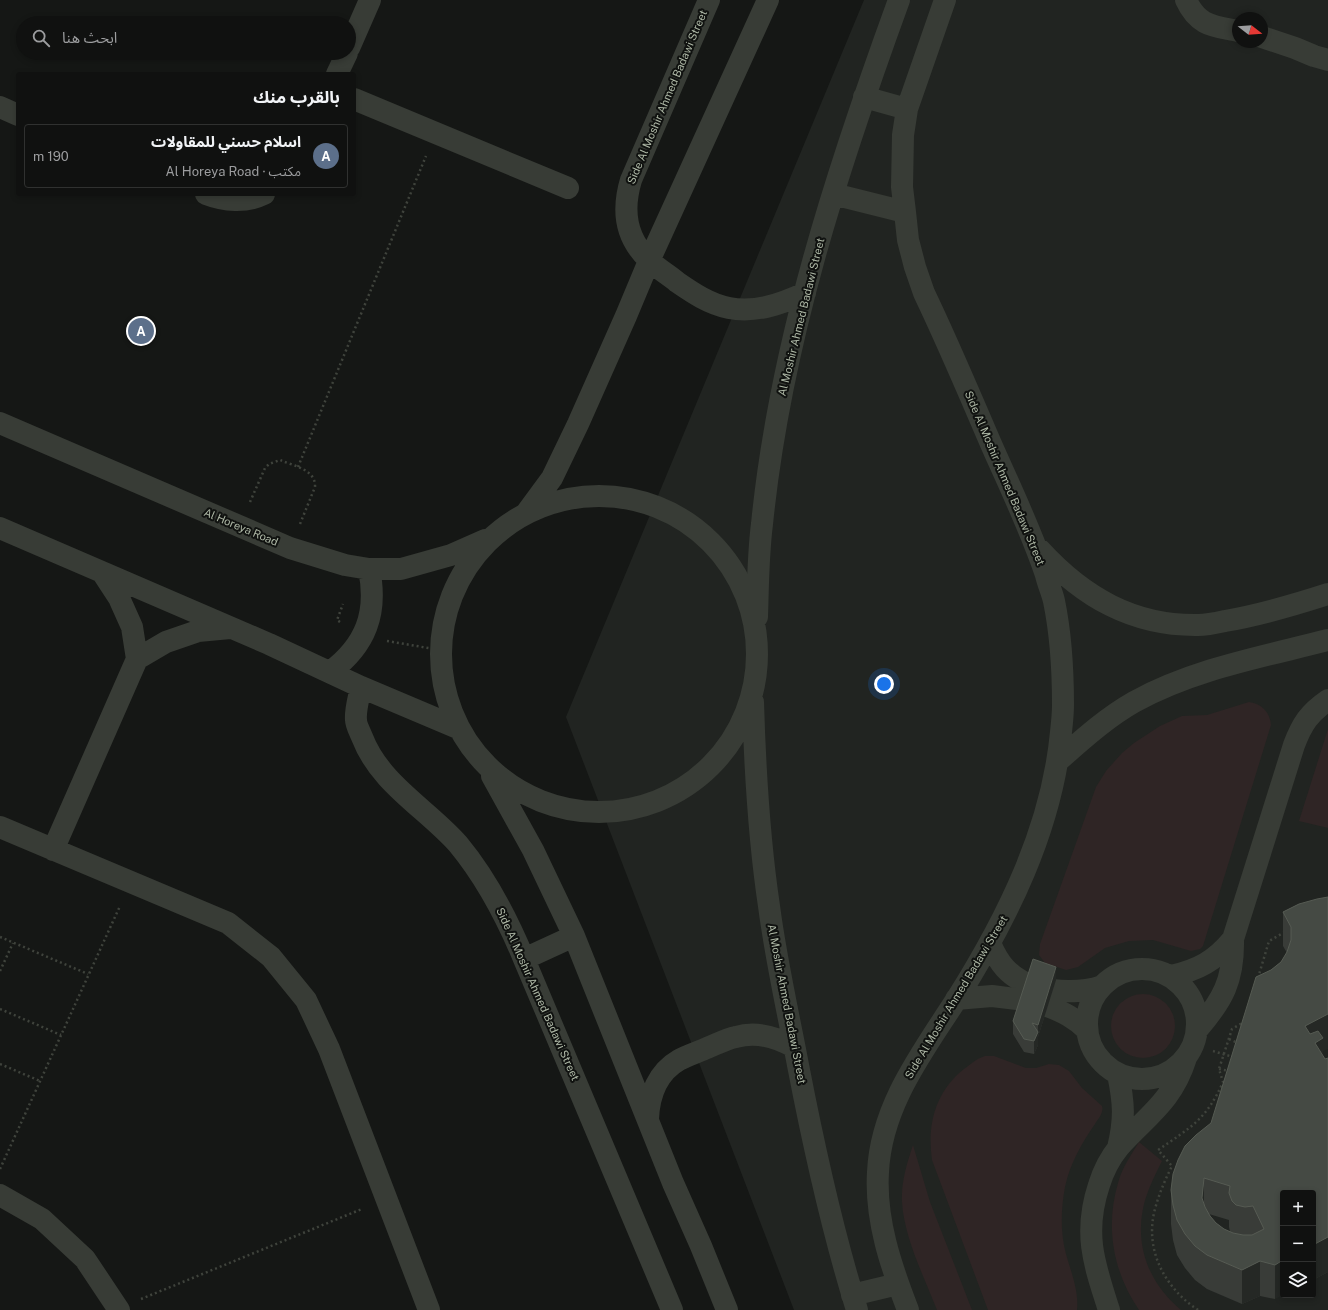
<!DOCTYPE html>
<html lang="ar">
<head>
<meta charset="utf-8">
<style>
	:root { --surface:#101110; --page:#1e1f1e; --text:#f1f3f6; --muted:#9c9d9f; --line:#303130; --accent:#b45309 }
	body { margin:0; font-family:"Public Sans","Noto Sans Arabic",sans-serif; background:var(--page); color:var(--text); direction:rtl }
	.controls { position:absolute; right:12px; bottom:12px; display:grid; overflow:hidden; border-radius:4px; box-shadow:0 2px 6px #0003 }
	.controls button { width:36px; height:36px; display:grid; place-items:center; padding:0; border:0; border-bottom:1px solid var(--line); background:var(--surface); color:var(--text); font:20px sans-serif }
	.compass { position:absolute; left:1232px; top:12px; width:36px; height:36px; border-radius:50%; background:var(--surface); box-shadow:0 2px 6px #0003; rotate:107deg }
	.you { position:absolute; left:884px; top:684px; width:14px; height:14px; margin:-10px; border:3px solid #fff; border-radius:50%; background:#1a73e8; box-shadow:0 0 0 6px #1a73e833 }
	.badge { display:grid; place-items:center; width:26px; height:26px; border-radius:50%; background:var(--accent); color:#fff; font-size:13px; font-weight:700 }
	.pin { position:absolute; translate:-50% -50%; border:2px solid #fff; box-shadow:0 1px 4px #0006 }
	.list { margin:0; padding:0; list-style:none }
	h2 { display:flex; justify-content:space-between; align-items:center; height:52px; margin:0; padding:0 16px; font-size:17px }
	h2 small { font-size:13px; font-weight:400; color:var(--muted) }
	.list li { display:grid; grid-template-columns:26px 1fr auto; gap:12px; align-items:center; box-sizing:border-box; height:64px; margin:0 8px 8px; padding:0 8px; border:1px solid var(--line); border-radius:4px }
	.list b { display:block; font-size:15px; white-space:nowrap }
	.list p { margin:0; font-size:13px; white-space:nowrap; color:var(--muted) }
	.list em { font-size:13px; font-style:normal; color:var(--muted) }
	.icon { flex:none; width:22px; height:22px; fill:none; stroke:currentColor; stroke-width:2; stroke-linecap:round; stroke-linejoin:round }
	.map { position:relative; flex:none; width:1328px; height:1310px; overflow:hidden; direction:ltr }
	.search { position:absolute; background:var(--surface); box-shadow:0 2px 6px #0003; left:16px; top:16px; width:340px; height:44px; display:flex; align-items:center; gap:10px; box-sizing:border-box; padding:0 14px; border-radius:22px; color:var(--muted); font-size:15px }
	.panel { position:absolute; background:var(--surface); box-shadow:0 2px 6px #0003; left:16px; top:72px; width:340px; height:124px; border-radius:4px; direction:rtl }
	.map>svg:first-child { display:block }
	.built { fill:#212421; fill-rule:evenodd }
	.green { fill:#2f2525 }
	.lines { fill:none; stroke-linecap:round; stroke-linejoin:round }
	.path { stroke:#3f433c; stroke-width:2.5; stroke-dasharray:2 3; stroke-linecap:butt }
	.minor { stroke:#383c36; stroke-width:22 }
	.wall { fill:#393c38; fill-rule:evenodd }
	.shaded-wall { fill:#252825 }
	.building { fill:#454a44; stroke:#565b53; fill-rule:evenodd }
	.labels { text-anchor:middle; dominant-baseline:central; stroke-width:4; stroke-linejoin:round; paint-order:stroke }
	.street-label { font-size:11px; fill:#aeb8a6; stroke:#101210 }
</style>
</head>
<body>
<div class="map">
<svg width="1328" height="1310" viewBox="0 0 1328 1310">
	<rect width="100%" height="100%" fill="#151715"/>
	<!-- built -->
	<path class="built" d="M864 0H1328V1310H794L566 717ZM1238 18H1262V42H1238ZM1283 1193H1313V1295H1283Z"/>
	<!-- green -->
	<path class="green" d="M1249 702C1262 704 1270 712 1271 725L1203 946 1200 949 1191 951 1153 940 1129 941 1105 948 1078 967 1066 970 1045 963 1039 955 1040 944 1096 787 1106 771 1122 753 1134 743 1160 726 1182 716 1207 715Z
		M1328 729V828L1299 821Z
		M1111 1026a32 32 0 1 1 64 0a32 32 0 1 1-64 0Z
		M985 1056H994L1026 1068H1036L1049 1064 1059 1065 1069 1071 1082 1088 1102 1106C1104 1113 1098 1119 1095 1124 1081 1144 1070 1164 1065 1187 1061 1209 1060 1232 1066 1254 1071 1272 1079 1291 1077 1310H988L932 1160C927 1125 935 1092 964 1069 971 1064 976 1059 985 1056Z
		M1139 1142 1162 1161C1155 1175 1148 1189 1144 1204 1134 1246 1149 1283 1181 1310H1139C1113 1272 1105 1227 1118 1183 1122 1168 1131 1155 1139 1142Z
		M913 1145 930 1202 972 1310H937C924 1277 904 1237 902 1202 901 1182 907 1163 913 1145Z"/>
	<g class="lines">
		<!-- path -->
		<path class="path" d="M298 467 426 156
			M250 502 265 468 269 464 280 460C293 466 316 469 315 487L300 524
			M340 622 337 620 343 604
			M387 641 440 650
			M0 937 88 974
			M0 971 13 943
			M1258 978 1269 941 1285 932
			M0 1009 61 1035
			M1229 1039 1238 1043
			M1213 1051 1233 1057
			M0 1064 40 1081
			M1219 1069 1229 1071
			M0 1169 120 906
			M141 1299 362 1209
			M1198 1310C1165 1288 1144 1250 1155 1209 1159 1194 1165 1180 1172 1166L1158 1150C1190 1128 1207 1119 1223 1082L1219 1069 1232 1029 1244 1022"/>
		<!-- minor -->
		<path class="minor" d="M709 0 631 180C622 210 625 237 648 259 656 268 668 274 677 282 693 293 709 304 729 308 756 313 781 304 805 293
			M1186 0C1198 26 1213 26 1238 31
			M1262 37 1295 48 1314 56 1328 60
			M349 48 370 0
			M337 74 347 53
			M864 97 907 109
			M354 99 568 188
			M0 107 18 115
			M206 194C224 201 246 203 264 194
			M833 194 905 212
			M0 423 290 548 345 565 369 569H401L451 555 485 540
			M441 654a158 158 0 1 1 316 0a158 158 0 1 1-316 0Z
			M527 512 552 478 578 424 626 316 649 261 768 0
			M0 528 269 644 361 687 458 728
			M1040 550C1083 597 1133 626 1198 625 1206 625 1216 623 1225 621 1260 615 1294 605 1328 594
			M757 617C758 586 758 555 762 524 780 344 837 170 899 0
			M137 659 166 642 198 631 230 628
			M330 672C366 645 378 613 369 569
			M361 687C359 697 355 710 356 720 356 725 360 732 362 737 380 784 426 808 458 844 487 879 507 918 524 959L672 1310
			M753 702C755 770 759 839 769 906 776 960 788 1012 798 1065 814 1148 832 1230 857 1310
			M1059 760C1083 739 1106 718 1134 702 1194 669 1262 657 1328 640
			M492 776 533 850 574 936 673 1183 701 1246 727 1310
			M0 827 228 923 271 957 306 1000 329 1049 429 1310
			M53 850 137 659 132 627 119 598 102 572
			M990 943C999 964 1008 975 1029 985
			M524 959 574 936
			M1087 1024a55 55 0 1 1 110 0a55 55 0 1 1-110 0Z
			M1171 976C1198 970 1215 961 1233 939
			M1052 990C1070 992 1085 992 1102 986
			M956 999 992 996 1024 1000
			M1047 1006C1063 1012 1075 1018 1087 1030
			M1197 1030C1223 1000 1234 980 1233 939L1294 745C1302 724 1309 713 1328 700
			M1118 1074C1124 1103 1125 1119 1118 1148
			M648 1119C649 1095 658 1072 679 1060 688 1055 698 1052 707 1048 717 1044 726 1039 736 1037 756 1031 776 1037 794 1047
			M0 1195 42 1219 85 1259 119 1310
			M852 1295 898 1284
			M908 1310C891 1266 875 1220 878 1172 881 1106 922 1053 956 1000 1007 919 1052 829 1061 732 1062 723 1063 714 1063 705 1063 671 1061 635 1054 601 1052 592 1048 584 1046 575 1031 530 1010 487 991 444 969 393 948 343 924 293L915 267 908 240 905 212 902 187 903 135 907 109 945 0
			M1109 1310C1094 1264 1083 1233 1099 1185 1103 1172 1110 1158 1119 1147 1148 1115 1172 1102 1186 1058"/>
	</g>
	<!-- wall -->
	<path class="wall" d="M1299 904 1323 1051V1056L1325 1059 1328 1058V1272L1313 1280V1193L1275 1299 1260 1296 1242 1304 1207 1289 1195 1280 1185 1268 1177 1255 1173 1240 1171 1224V1190L1211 1123 1271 970 1281 962 1287 953 1283 946V912ZM1209 1214 1229 1220V1227L1230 1232 1224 1229 1216 1223Z
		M1056 980 1038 1037V1045L1034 1054 1024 1052 1013 1034V1021Z"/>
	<!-- shaded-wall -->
	<path class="shaded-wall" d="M1056 967V980L1038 1037V1025Z
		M1328 1014V1049L1323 1051V1073L1305 1026Z
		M1038 1032V1045L1034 1054V1041Z
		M1204 1178V1212L1202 1198Z
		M1328 1237V1272L1313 1280V1245Z
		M1283 1260V1295L1275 1299V1265Z
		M1260 1261V1296L1242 1304V1270Z"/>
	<!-- building -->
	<path class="building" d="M1328 897V1014L1305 1026 1310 1034 1318 1031 1323 1038 1315 1043 1325 1059 1328 1058V1237L1313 1245V1193H1283V1260L1275 1265 1260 1261 1242 1270 1207 1255 1195 1246 1185 1234 1177 1220 1173 1205 1171 1190 1173 1174 1178 1160 1185 1146 1196 1135 1211 1123 1256 977 1271 970 1281 962 1287 952 1291 940V927L1283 912 1299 904 1317 899ZM1204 1178 1230 1186 1229 1193 1232 1201 1236 1205 1245 1207 1253 1206 1264 1229 1252 1235H1243L1233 1233 1224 1229 1216 1223 1210 1216 1205 1207 1202 1198Z
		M1033 959 1056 967 1038 1025 1032 1023 1038 1032 1034 1041 1024 1039 1013 1021Z"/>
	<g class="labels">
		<!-- street labels -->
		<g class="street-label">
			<text transform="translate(667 97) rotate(-67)">Side Al Moshir Ahmed Badawi Street</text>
			<text transform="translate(801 317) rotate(-76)">Al Moshir Ahmed Badawi Street</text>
			<text transform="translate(1005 478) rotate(67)">Side Al Moshir Ahmed Badawi Street</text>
			<text transform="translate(241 527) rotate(23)">Al Horeya Road</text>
			<text transform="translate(538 994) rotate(66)">Side Al Moshir Ahmed Badawi Street</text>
			<text transform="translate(956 997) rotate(-59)">Side Al Moshir Ahmed Badawi Street</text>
			<text transform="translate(787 1004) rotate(79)">Al Moshir Ahmed Badawi Street</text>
		</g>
	</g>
</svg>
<div class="controls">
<button>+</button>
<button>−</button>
<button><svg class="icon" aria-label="layers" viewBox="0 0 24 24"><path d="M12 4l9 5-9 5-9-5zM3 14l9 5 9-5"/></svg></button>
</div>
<svg class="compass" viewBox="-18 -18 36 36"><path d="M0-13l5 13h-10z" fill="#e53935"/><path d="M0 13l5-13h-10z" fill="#9c9d9f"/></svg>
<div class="you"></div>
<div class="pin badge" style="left:141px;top:331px;background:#5c6f8a">A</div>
<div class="search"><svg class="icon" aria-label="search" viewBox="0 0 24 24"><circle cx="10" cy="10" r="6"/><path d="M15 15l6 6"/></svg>ابحث هنا</div>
<section class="panel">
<h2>بالقرب منك<small></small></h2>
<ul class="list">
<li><span class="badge" style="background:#5c6f8a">A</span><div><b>اسلام حسني للمقاولات</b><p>مكتب · Al Horeya Road</p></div><em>190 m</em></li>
</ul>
</section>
</div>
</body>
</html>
